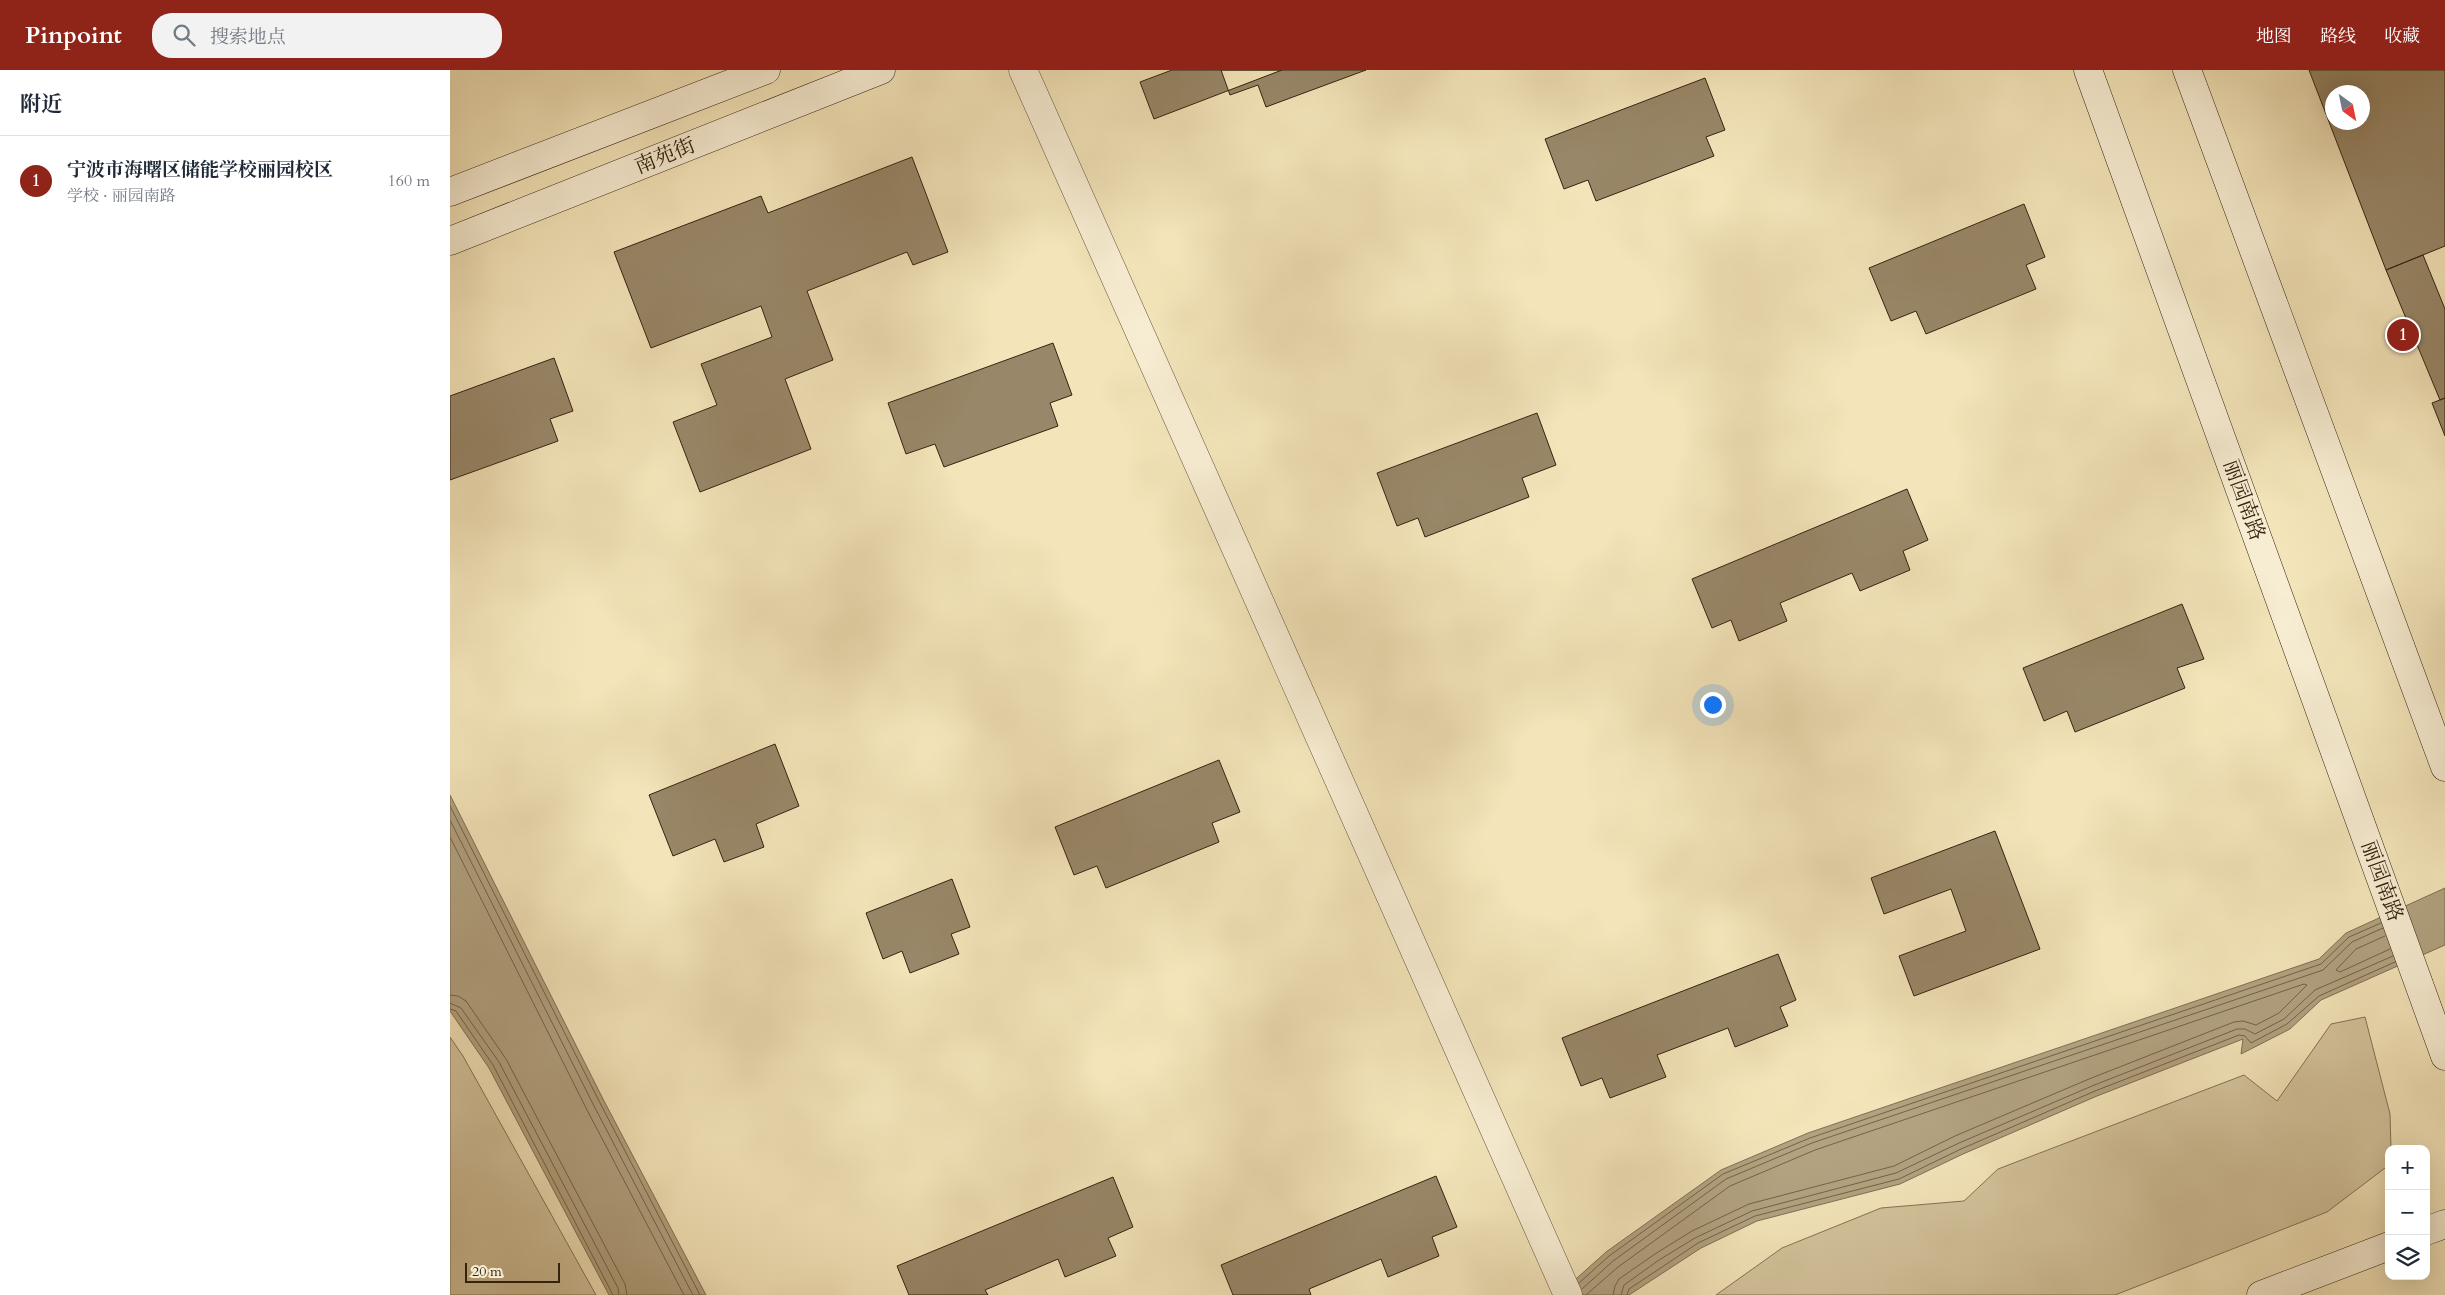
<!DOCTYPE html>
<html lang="zh">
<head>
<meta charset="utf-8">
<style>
	:root { --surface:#fff; --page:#f2f2f3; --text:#1f2937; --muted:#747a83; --line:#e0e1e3; --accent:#8f2418 }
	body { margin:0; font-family:Cardo,"Noto Serif SC",serif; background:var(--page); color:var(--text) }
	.controls { position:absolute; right:15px; bottom:15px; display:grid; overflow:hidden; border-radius:10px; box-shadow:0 5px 20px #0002 }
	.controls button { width:45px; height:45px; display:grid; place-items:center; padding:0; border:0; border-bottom:1px solid var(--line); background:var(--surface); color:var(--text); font:25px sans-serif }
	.compass { position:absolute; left:1875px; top:15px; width:45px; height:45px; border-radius:50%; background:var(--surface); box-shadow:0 5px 20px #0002; rotate:147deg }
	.scale { position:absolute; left:15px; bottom:12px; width:95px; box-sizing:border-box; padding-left:5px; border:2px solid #352310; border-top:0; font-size:14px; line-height:18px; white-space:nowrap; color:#352310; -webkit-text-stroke:4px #f7edd2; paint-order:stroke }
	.you { position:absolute; left:1262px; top:634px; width:18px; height:18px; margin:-12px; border:4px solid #fff; border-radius:50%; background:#1a73e8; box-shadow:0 0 0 8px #1a73e833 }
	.badge { display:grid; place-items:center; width:32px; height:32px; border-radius:50%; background:var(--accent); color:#fff; font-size:16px; font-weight:700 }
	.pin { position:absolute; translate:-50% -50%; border:2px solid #fff; box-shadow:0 1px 5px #0006 }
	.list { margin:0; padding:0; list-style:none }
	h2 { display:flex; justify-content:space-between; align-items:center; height:65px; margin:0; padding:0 20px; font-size:21px }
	h2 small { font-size:16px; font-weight:400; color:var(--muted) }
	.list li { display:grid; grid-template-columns:32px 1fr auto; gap:15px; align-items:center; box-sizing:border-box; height:90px; padding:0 20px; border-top:1px solid var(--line) }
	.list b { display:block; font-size:19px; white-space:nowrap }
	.list p { margin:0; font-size:16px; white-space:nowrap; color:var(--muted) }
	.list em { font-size:16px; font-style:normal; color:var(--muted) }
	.icon { flex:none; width:28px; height:28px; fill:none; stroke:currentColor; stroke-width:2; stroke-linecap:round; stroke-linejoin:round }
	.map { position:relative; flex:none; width:1995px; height:1225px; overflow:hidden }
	header { display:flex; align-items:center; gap:30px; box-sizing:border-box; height:70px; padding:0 25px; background:var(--accent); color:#fff }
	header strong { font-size:24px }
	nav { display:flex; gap:28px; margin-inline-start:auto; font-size:18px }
	.search { width:350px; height:45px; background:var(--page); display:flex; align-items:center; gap:12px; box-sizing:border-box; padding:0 18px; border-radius:20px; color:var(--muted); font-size:19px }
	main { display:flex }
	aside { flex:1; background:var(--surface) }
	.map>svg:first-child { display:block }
	.green { fill:#d3c39c; stroke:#847356 }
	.water { fill:#b2a280; stroke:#806f53 }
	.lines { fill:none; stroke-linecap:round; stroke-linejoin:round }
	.shore { stroke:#746248; stroke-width:1 }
	.building { fill:#988768; stroke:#352310; fill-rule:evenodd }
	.street-casing { stroke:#64533a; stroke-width:29 }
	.secondary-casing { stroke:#352310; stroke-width:29 }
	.street { stroke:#f7edd2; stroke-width:28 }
	.secondary { stroke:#f7edd2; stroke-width:28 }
	.labels { text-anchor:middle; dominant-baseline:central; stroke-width:4.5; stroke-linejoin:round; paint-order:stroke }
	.street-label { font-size:21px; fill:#352310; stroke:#f7edd2 }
</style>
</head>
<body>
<header>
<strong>Pinpoint</strong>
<div class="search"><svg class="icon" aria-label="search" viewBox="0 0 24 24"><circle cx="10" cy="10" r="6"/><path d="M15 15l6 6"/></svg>搜索地点</div>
<nav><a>地图</a><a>路线</a><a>收藏</a></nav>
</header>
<main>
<aside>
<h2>附近<small></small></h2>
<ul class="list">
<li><span class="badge">1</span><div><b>宁波市海曙区储能学校丽园校区</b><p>学校 · 丽园南路</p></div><em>160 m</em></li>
</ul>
</aside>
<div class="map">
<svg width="1995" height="1225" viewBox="0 0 1995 1225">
	<rect width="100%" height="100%" fill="#f3e4b9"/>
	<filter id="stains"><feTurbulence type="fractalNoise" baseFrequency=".004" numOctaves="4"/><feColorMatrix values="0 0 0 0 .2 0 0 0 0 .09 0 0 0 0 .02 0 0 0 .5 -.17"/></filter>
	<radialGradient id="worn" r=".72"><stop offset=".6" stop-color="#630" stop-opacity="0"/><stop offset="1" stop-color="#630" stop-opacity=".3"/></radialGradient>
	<!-- green -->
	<path class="green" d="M1915 947 1940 1044 1941 1079H1939V1095L1877 1142 1665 1225H1266L1332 1178 1431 1138 1514 1131 1548 1099 1794 1005 1827 1031 1881 954Z
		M0 967 13 986 146 1225H0Z"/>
	<!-- water -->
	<path class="water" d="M0 725 153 1029 256 1225H159L39 998 0 941Z
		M1995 818V875L1871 930 1840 959 1791 984 1793 969 1647 1026 1513 1084 1450 1114 1307 1151 1251 1178 1179 1225H1108L1156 1182 1271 1100 1358 1063 1869 889 1896 863Z"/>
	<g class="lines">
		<!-- shore -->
		<path class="shore" d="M0 736 149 1031 250 1225
			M0 750 143 1034 243 1225
			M0 767 136 1038 234 1225
			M1935 866 1906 879 1886 900 1890 902 1940 879
			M0 925 8 926 16 931 56 989 175 1214 177 1225
			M0 933 11 938 49 992 168 1218 169 1225
			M0 939 6 941 43 995 163 1225
			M1129 1213 1159 1186 1273 1104 1360 1068 1871 894 1899 867 1931 853
			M1132 1219 1163 1191 1276 1109 1362 1073 1873 900 1902 872 1933 858
			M1136 1225 1168 1197 1280 1116 1365 1080 1854 914 1857 915 1829 943 1806 955 1793 951 1784 952 1639 1009 1505 1066 1444 1096 1299 1134 1242 1161 1205 1184 1169 1209 1165 1216 1163 1225
			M1171 1225 1174 1215 1209 1190 1245 1168 1302 1141 1446 1103 1509 1073 1642 1016 1787 959H1795L1805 964 1834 949 1865 920 1943 886
			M1177 1225 1179 1219 1248 1173 1305 1146 1449 1109 1511 1079 1645 1021 1789 965 1795 966 1801 973 1837 954 1869 926 1945 892"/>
	</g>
	<!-- building -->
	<path class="building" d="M722 0H832L704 49 690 12Z
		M771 0H916L816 37 808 15 780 25Z
		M1859 0H1995V176L1936 200ZM1882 22H1912V52H1882Z
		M1255 8 1275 60 1256 67 1264 86 1146 131 1138 110 1114 119 1095 69Z
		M462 87 498 182 463 195 457 182 357 221 383 290 335 309 361 379 250 422 223 352 267 335 251 294 322 267 311 236 201 278 164 182 311 126 318 143Z
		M1574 134 1595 187 1576 195 1586 219 1476 264 1466 241 1441 251 1419 198Z
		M1973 185 1995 239V328L1990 330 1936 200Z
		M603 273 622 325 600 333 608 356 494 397 485 374 456 384 438 333Z
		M104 288 123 341 100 349 108 371 0 410V326Z
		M1995 328V366L1982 333Z
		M1087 343 1106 395 1072 408 1079 427 975 467 968 448 947 456 927 403Z
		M1457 419 1478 470 1453 481 1460 500 1410 521 1402 503 1330 533 1337 551 1289 571 1281 550 1262 558 1242 509Z
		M1732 534 1754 589 1727 598 1735 618 1625 662 1617 641 1594 651 1573 598Z
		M325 674 349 736 306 754 314 777 274 792 265 769 223 786 199 725Z
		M769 690 790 742 762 753 769 772 656 818 647 796 624 805 605 757Z
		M1545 761 1590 879 1464 926 1449 886 1516 861 1501 819 1434 844 1421 808Z
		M502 809 520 857 501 864 509 884 460 903 452 881 433 889 416 843Z
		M1328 884 1346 930 1330 937 1338 956 1285 977 1278 958 1207 985 1216 1007 1160 1028 1152 1008 1131 1016 1112 968Z
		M986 1106 1007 1157 982 1167 989 1186 938 1207 931 1189 859 1219 861 1225H783L771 1195Z
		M663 1107 683 1157 658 1168 666 1186 615 1207 608 1189 535 1220 538 1225H459L447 1196Z"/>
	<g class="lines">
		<defs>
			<path id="street" d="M573 0 1118 1225"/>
			<path id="secondary" d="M1638 0 1995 986
				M1737 0 1995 697
				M0 122 316 0
				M0 171 431 0
				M1976 1161 1995 1154
				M1811 1225 1939 1176"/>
		</defs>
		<!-- street casing -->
		<use href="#street" class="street-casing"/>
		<!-- secondary casing -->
		<use href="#secondary" class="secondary-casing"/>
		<!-- street -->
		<use href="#street" class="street"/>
		<!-- secondary -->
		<use href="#secondary" class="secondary"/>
	</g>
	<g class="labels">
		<!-- street labels -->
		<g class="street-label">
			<text transform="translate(215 86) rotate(-22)">南苑街</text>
			<text transform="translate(1794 430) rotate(70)">丽园南路</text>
			<text transform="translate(1932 811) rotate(70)">丽园南路</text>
		</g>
	</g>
	<rect width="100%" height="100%" filter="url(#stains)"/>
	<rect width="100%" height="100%" fill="url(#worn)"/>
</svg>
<div class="controls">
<button>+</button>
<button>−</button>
<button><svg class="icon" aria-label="layers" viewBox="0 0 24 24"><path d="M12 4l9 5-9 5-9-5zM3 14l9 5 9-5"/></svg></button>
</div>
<svg class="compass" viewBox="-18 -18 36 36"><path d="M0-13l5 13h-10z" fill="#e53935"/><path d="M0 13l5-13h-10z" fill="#747a83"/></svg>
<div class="scale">20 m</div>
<div class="you"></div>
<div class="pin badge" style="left:1953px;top:265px">1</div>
</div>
</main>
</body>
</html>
